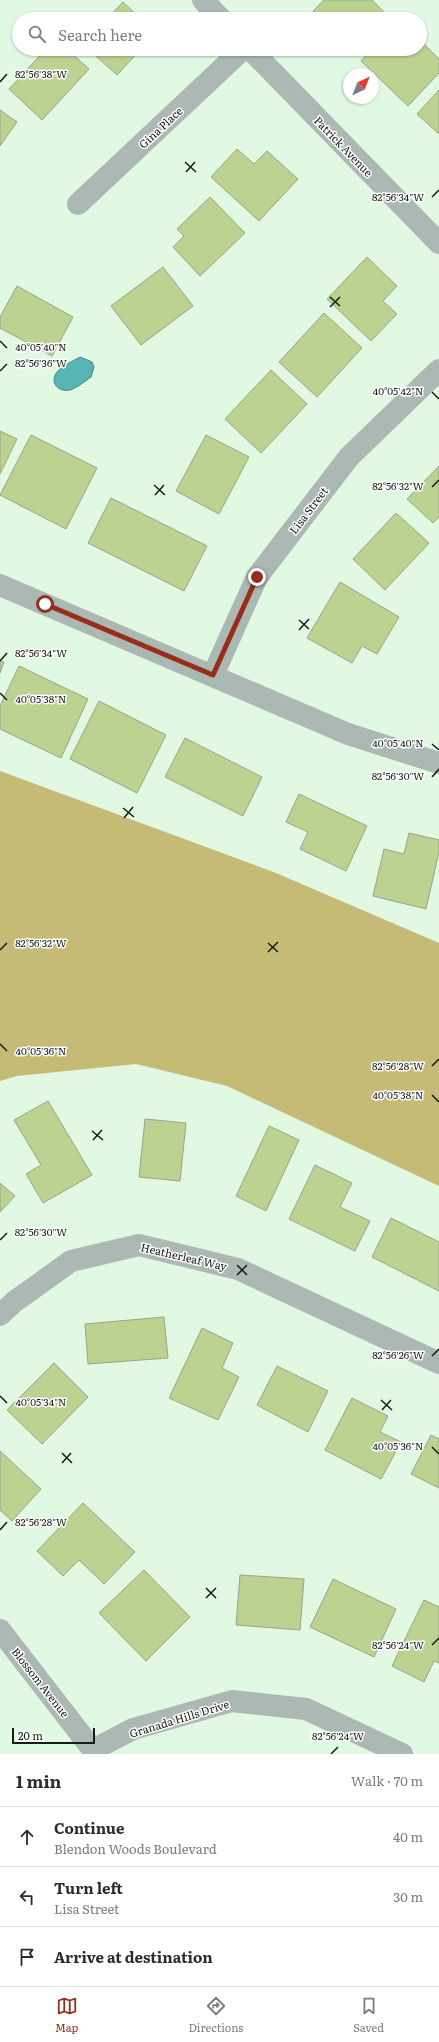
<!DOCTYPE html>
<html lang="en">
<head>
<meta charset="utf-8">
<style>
	:root { --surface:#fff; --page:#f2f2f3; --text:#2b2b33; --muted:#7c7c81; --line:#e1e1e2; --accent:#972e1c }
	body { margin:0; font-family:Literata,serif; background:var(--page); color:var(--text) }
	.compass { position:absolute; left:343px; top:68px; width:36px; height:36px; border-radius:50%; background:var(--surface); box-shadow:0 1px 3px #0004; rotate:43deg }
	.scale { position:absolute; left:12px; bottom:10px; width:83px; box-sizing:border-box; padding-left:4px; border:2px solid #151d16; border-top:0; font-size:11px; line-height:14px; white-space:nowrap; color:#151d16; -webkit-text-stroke:3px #fefefe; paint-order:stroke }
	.stop { position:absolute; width:12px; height:12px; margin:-9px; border:3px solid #972e1c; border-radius:50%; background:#fff }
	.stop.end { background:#972e1c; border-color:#fff; box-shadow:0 1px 4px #0008 }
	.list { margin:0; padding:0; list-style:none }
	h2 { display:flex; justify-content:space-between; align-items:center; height:52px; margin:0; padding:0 16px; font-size:17px }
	h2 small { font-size:13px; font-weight:400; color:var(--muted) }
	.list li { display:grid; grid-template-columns:26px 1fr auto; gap:12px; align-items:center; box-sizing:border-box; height:60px; padding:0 16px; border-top:1px solid var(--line) }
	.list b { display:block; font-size:15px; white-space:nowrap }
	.list p { margin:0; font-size:13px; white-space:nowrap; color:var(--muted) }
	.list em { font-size:13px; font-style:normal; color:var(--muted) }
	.icon { flex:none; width:22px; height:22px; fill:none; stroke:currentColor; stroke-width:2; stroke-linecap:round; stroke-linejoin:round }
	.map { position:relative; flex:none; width:439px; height:1754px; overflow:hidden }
	.search { position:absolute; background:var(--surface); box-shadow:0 1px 3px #0004; left:12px; right:12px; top:12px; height:44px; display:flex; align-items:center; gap:10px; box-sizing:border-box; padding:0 14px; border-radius:22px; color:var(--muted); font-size:15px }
	.sheet { height:232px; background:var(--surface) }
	nav { display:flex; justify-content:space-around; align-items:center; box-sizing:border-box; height:56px; border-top:1px solid var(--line); background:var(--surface); font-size:11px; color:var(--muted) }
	nav a { display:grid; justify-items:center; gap:2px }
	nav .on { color:var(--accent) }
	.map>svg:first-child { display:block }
	.forest { fill:#c5bb77 }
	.water { fill:#57b5b3; stroke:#438784 }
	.building { fill:#bbd291; stroke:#9aa38a }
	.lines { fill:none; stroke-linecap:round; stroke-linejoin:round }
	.street { stroke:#abb8b3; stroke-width:22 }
	.route { stroke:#972e1c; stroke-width:5 }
	.ticks { fill:none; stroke:#151d16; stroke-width:1.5 }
	.labels { text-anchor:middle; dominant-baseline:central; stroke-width:3; stroke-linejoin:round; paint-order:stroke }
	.street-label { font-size:11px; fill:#151d16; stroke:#fefefe }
	.ticks-label { font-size:10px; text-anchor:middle; fill:#151d16; stroke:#fefefe; stroke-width:3; stroke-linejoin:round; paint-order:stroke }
</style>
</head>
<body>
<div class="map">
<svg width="439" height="1754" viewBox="0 0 439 1754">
	<rect width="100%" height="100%" fill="#e1f8e2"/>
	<!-- forest -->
	<path class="forest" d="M0 771 276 873 439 943V1186L227 1086 136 1064 17 1076 0 1081Z"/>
	<!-- water -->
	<path class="water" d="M80 357 92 362 94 367 91 377C85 381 77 388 70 390 57 393 48 380 59 370 64 365 73 361 80 357Z"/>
	<!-- building -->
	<path class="building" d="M324 0H372L387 15 383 19H321L313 11Z
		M123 2 141 19H107Z
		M420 40 439 59V73L408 106 361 61 372 49H420Z
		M46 49H67L89 69 42 120 9 89Z
		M88 49H141L117 75Z
		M439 90V134L417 114Z
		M0 110 17 122 0 146Z
		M237 149 254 164 267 151 298 179 259 221 211 177Z
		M210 197 245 233 200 276 173 247 184 236 177 229Z
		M367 257 397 286 383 301 397 314 371 341 327 299Z
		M163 267 193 306 141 345 111 306Z
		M17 286 73 317 52 356 0 328V317Z
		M324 313 362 348 317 397 279 362Z
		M271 370 307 404 261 453 225 419Z
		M0 431 17 439 0 474Z
		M31 435 97 468 66 529 0 495Z
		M206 435 249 457 219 514 176 491Z
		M439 466V517L433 523 407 499Z
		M111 498 207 546 184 591 88 543Z
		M396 513 429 543 385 590 353 559Z
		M340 582 399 617 377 654 362 646 352 663 307 638Z
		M0 661 4 662 0 673Z
		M19 666 88 699 61 758 0 729V706Z
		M99 701 166 735 137 793 70 759Z
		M185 738 262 777 243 816 165 777Z
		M299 794 367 826 346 871 300 849 308 832 286 822Z
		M409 833 439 840V852L426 909 373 896 384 849 404 854Z
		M48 1101 92 1175 43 1203 26 1174 41 1165 14 1120Z
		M145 1119 186 1123 180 1181 139 1177Z
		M269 1126 299 1140 266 1211 236 1196Z
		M315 1165 352 1183 340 1207 370 1221 355 1251 289 1219Z
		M0 1183 15 1196 0 1212Z
		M391 1218 439 1242V1291L372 1257Z
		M164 1317 168 1358 88 1364 85 1324Z
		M202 1328 233 1343 222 1368 239 1377 218 1420 169 1398Z
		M54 1363 88 1397 42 1444 7 1410Z
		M277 1366 328 1391 308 1432 257 1405Z
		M352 1398 388 1416 380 1432 401 1442 381 1479 325 1450Z
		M431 1435 439 1439V1488L411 1474Z
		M0 1451 41 1489 12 1521 0 1510Z
		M83 1503 135 1552 104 1584 79 1560 63 1576 37 1551Z
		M144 1570 190 1617 146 1661 99 1613Z
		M240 1575 304 1579 300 1630 236 1625Z
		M333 1579 396 1609 374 1657 310 1627Z
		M424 1600 439 1607V1663L434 1661 424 1682 392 1666Z"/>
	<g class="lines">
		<!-- street -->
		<path class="street" d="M203 0 221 19
			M250 49 439 243
			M78 204 243 49
			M0 585 348 734 439 763
			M213 675 257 577 349 457 439 370
			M0 1315 14 1302 71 1261 139 1245 238 1269 439 1363
			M0 1630 93 1750 95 1754
			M93 1750 133 1729 232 1701 306 1709 402 1754"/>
	</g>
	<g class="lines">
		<!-- route -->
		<path class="route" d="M45 604 213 675 257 577"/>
	</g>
	<!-- ticks -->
	<path class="ticks" d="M0 82 7 74M185 162 196 172M186 172 195 162M432 197 439 190M330 297 340 306M330 307 340 297M0 341 7 348M0 371 7 364M432 392 439 399M154 485 165 495M432 487 439 480M155 495 164 485M299 620 309 629M299 630 309 619M0 661 7 653M0 693 7 700M432 744 439 750M432 777 439 769M123 808 134 817M124 818 133 807M268 943 278 952M0 950 7 943M268 952 278 942M0 1044 7 1051M432 1066 439 1059M432 1095 439 1102M92 1131 103 1140M93 1140 102 1130M0 1240 7 1233M237 1265 247 1275M237 1275 247 1265M432 1356 439 1349M0 1396 7 1403M381 1400 392 1410M382 1410 391 1400M432 1447 439 1454M62 1453 72 1463M62 1463 71 1453M0 1530 7 1522M206 1588 216 1598M206 1598 216 1588M432 1645 439 1638M331 1754 338 1747"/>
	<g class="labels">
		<!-- street labels -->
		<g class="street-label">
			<text transform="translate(160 127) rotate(-43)">Gina Place</text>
			<text transform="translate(344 146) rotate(46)">Patrick Avenue</text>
			<text transform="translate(308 510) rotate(-53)">Lisa Street</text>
			<text transform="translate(184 1256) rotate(13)">Heatherleaf Way</text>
			<text transform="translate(41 1682) rotate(52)">Blossom Avenue</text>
			<text transform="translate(179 1718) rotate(-17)">Granada Hills Drive</text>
		</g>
	</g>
	<g class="ticks-label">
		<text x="41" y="78">82°56'38"W</text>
		<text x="398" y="201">82°56'34"W</text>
		<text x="41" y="351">40°05'40"N</text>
		<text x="41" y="367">82°56'36"W</text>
		<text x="398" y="395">40°05'42"N</text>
		<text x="398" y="490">82°56'32"W</text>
		<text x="41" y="657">82°56'34"W</text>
		<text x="41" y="703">40°05'38"N</text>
		<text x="398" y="747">40°05'40"N</text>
		<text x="398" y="780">82°56'30"W</text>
		<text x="41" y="947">82°56'32"W</text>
		<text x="41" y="1055">40°05'36"N</text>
		<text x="398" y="1070">82°56'28"W</text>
		<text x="398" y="1099">40°05'38"N</text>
		<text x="41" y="1236">82°56'30"W</text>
		<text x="398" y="1359">82°56'26"W</text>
		<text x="41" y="1406">40°05'34"N</text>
		<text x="398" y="1450">40°05'36"N</text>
		<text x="41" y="1526">82°56'28"W</text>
		<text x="398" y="1649">82°56'24"W</text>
		<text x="338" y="1740">82°56'24"W</text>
	</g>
</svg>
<svg class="compass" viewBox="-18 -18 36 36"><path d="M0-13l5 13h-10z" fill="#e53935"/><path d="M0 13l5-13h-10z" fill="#7c7c81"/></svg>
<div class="scale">20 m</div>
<div class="stop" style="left:45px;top:604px"></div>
<div class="stop end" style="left:257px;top:577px"></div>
<div class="search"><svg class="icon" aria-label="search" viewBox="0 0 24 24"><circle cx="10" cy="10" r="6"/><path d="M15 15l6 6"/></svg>Search here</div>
</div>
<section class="sheet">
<h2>1 min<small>Walk · 70 m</small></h2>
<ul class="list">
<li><svg class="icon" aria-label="ahead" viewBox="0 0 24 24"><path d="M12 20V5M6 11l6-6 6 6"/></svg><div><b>Continue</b><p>Blendon Woods Boulevard</p></div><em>40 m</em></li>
<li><svg class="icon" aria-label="left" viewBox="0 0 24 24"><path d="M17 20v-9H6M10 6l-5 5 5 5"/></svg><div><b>Turn left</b><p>Lisa Street</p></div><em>30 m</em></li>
<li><svg class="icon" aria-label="arrive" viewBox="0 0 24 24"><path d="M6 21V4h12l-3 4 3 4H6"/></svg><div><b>Arrive at destination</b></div></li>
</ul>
</section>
<nav>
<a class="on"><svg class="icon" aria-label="map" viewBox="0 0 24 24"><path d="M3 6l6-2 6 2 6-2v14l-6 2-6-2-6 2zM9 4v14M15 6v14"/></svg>Map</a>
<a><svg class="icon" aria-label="directions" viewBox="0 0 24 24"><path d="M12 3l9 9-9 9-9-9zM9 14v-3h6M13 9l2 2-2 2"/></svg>Directions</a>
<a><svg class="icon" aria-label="saved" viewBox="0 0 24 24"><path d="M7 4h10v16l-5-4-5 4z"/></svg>Saved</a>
</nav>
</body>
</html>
